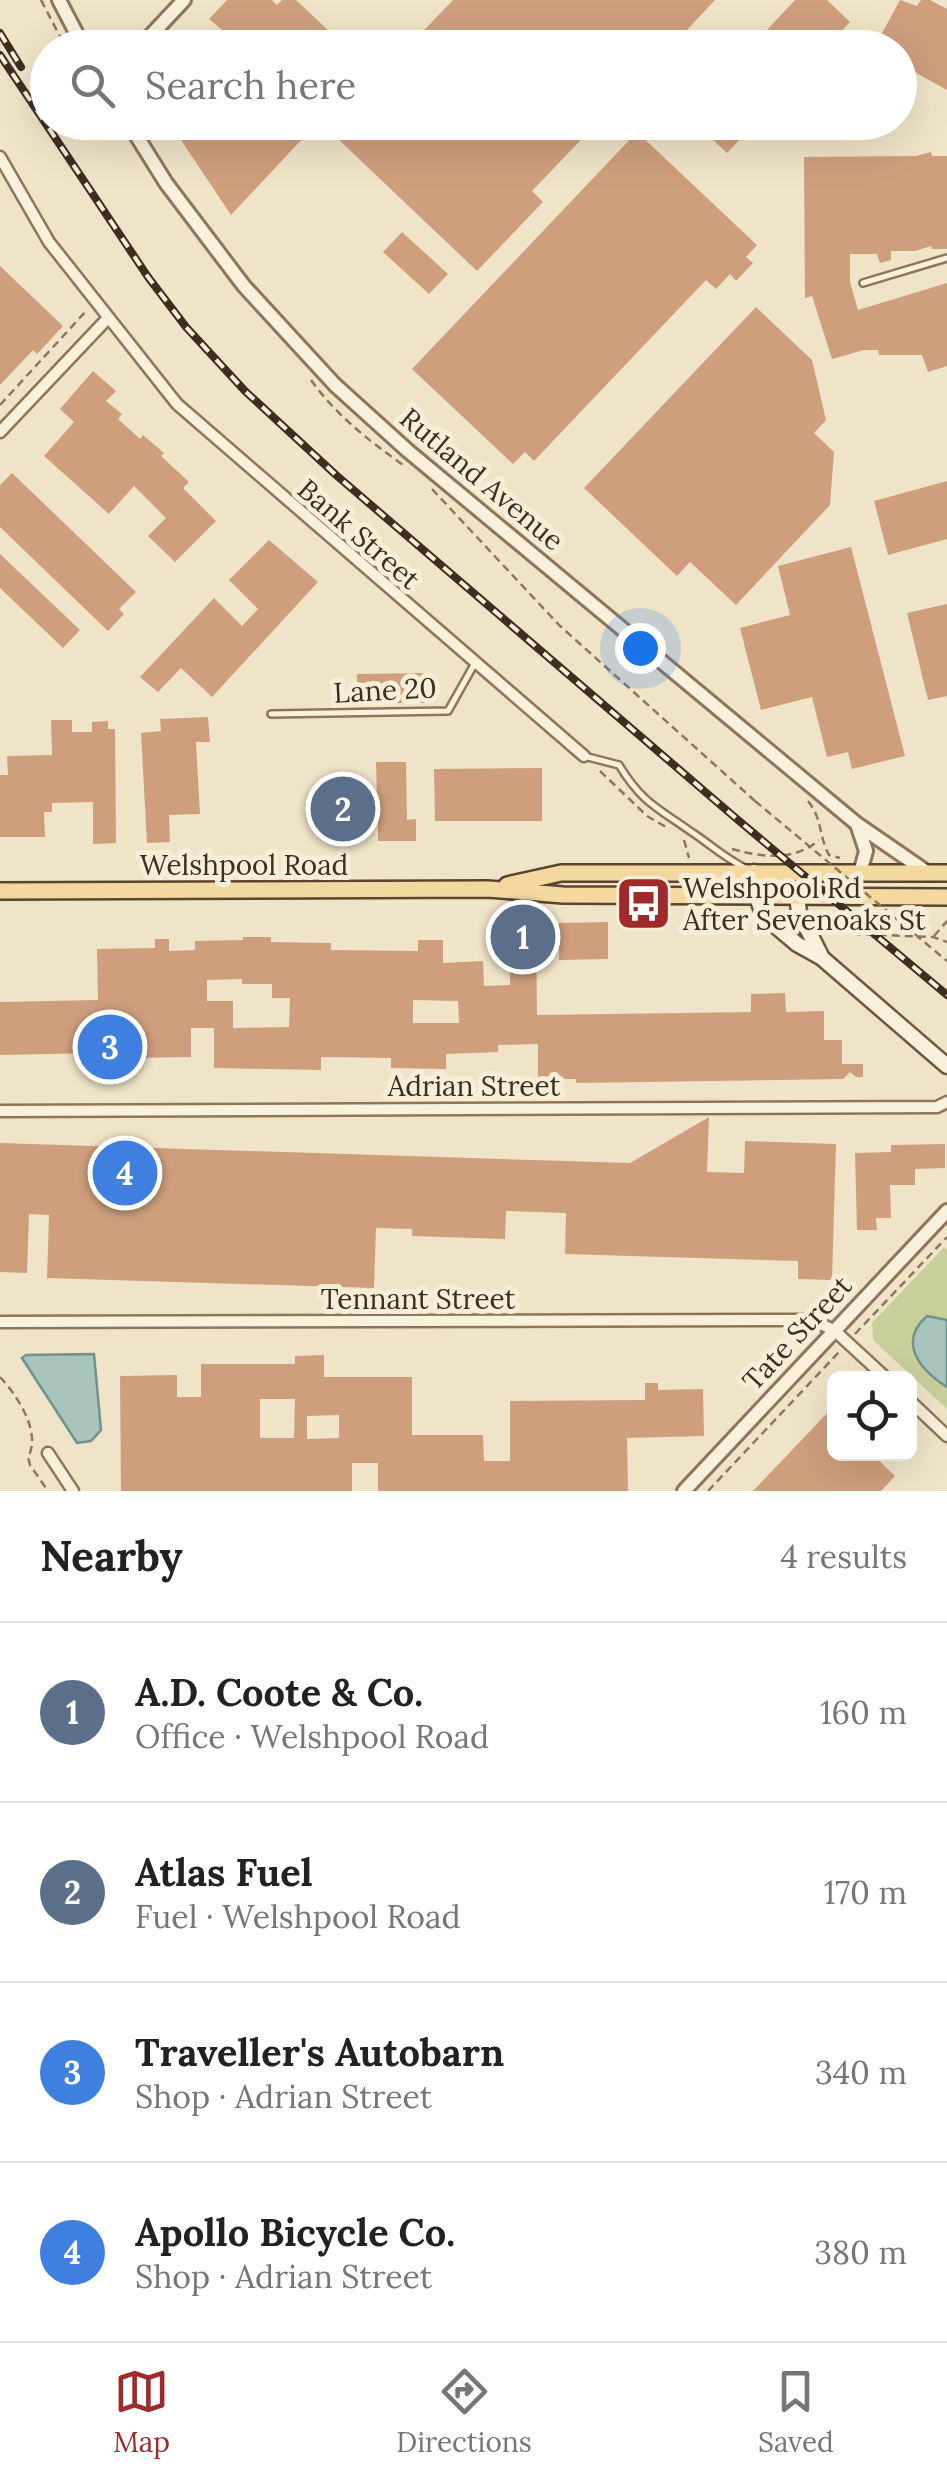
<!DOCTYPE html>
<html lang="en">
<head>
<meta charset="utf-8">
<style>
	:root { --surface:#fff; --page:#f2f2f2; --text:#222; --muted:#767676; --line:#e0e0e0; --accent:#9e2a2b }
	body { margin:0; font-family:Lora,serif; background:var(--page); color:var(--text) }
	.controls { position:absolute; right:30px; bottom:30px; display:grid; overflow:hidden; border-radius:15px; box-shadow:0 10px 40px #0002 }
	.controls button { width:90px; height:90px; display:grid; place-items:center; padding:0; border:0; border-bottom:2px solid var(--line); background:var(--surface); color:var(--text); font:50px sans-serif }
	.you { position:absolute; left:640px; top:648px; width:35px; height:35px; margin:-25px; border:8px solid #fff; border-radius:50%; background:#1a73e8; box-shadow:0 0 0 15px #1a73e833 }
	.badge { display:grid; place-items:center; width:65px; height:65px; border-radius:50%; background:var(--accent); color:#fff; font-size:32px; font-weight:700 }
	.pin { position:absolute; translate:-50% -50%; border:5px solid #fff; box-shadow:0 2px 10px #0006 }
	.list { margin:0; padding:0; list-style:none }
	h2 { display:flex; justify-content:space-between; align-items:center; height:130px; margin:0; padding:0 40px; font-size:42px }
	h2 small { font-size:32px; font-weight:400; color:var(--muted) }
	.list li { display:grid; grid-template-columns:65px 1fr auto; gap:30px; align-items:center; box-sizing:border-box; height:180px; padding:0 40px; border-top:2px solid var(--line) }
	.list b { display:block; font-size:38px; white-space:nowrap }
	.list p { margin:0; font-size:32px; white-space:nowrap; color:var(--muted) }
	.list em { font-size:32px; font-style:normal; color:var(--muted) }
	.icon { flex:none; width:55px; height:55px; fill:none; stroke:currentColor; stroke-width:2; stroke-linecap:round; stroke-linejoin:round }
	.map { position:relative; flex:none; width:947px; height:1491px; overflow:hidden }
	.search { position:absolute; background:var(--surface); box-shadow:0 10px 40px #0002; left:30px; right:30px; top:30px; height:110px; display:flex; align-items:center; gap:25px; box-sizing:border-box; padding:0 35px; border-radius:55px; color:var(--muted); font-size:38px }
	.sheet { height:850px; background:var(--surface) }
	nav { display:flex; justify-content:space-around; align-items:center; box-sizing:border-box; height:140px; border-top:2px solid var(--line); background:var(--surface); font-size:28px; color:var(--muted) }
	nav a { display:grid; justify-items:center; gap:5px }
	nav .on { color:var(--accent) }
	.map>svg:first-child { display:block }
	.green { fill:#c9cf9b }
	.water { fill:#a9c4bc; stroke:#6f938a; stroke-width:2.5 }
	.building { fill:#cf9f7d; fill-rule:evenodd }
	.lines { fill:none; stroke-linecap:round; stroke-linejoin:round }
	.service-casing { stroke:#8d765c; stroke-width:10 }
	.minor-casing { stroke:#8d765c; stroke-width:15 }
	.tertiary-casing { stroke:#8d765c; stroke-width:18 }
	.secondary-casing { stroke:#6f573f; stroke-width:19 }
	.primary-casing { stroke:#5b4430; stroke-width:20 }
	.path { stroke:#8d765c; stroke-width:2.5; stroke-dasharray:8 5; stroke-linecap:butt }
	.service { stroke:#faf1dc; stroke-width:5 }
	.minor { stroke:#faf1dc; stroke-width:10 }
	.tertiary { stroke:#faf1dc; stroke-width:12 }
	.secondary { stroke:#faf1dc; stroke-width:14 }
	.primary { stroke:#f3d9a0; stroke-width:15 }
	.rail-casing { stroke:#3d2e20; stroke-width:8 }
	.rail { stroke:#f7eed8; stroke-width:4; stroke-dasharray:11; stroke-linecap:butt }
	.path-bridge { stroke:#8d765c; stroke-width:2.5; stroke-dasharray:8 5; stroke-linecap:butt }
	.labels { text-anchor:middle; dominant-baseline:central; stroke-width:10; stroke-linejoin:round; paint-order:stroke }
	.street-label { font-size:28px; fill:#3d2e20; stroke:#f7eed8 }
	.poi-label { font-size:28px; fill:#3d2e20; stroke:#f7eed8; text-anchor:start }
</style>
</head>
<body>
<div class="map">
<svg width="947" height="1491" viewBox="0 0 947 1491">
	<rect width="100%" height="100%" fill="#f0e4c8"/>
	<!-- green -->
	<path class="green" d="M944 1247 947 1250V1409L873 1340 872 1323Z"/>
	<!-- water -->
	<path class="water" d="M927 1316 947 1320V1387C920 1370 897 1342 927 1316Z
		M94 1354 101 1430 91 1441 77 1443 22 1358 26 1355Z"/>
	<!-- building -->
	<path class="building" d="M227 0H272L277 5 282 0H296L347 48H206L222 30 209 19Z
		M453 0H715L670 48H407Z
		M795 0H827L850 22 826 48H750Z
		M900 0 917 6 921 0H930L947 9V90L900 64V48H874Z
		M169 122H318L231 215Z
		M356 122H598L532 191 543 202 477 271 339 140Z
		M694 122H756L727 153Z
		M637 132 757 245 746 257 753 263 736 281 730 274 716 289 706 280 534 461 525 452 513 464 412 369Z
		M931 152 932 156H947V249H932L931 246 915 251H891V260L880 263 877 254H850V282L858 310 947 283V366L928 372 922 355H879L878 350H864L832 359 812 296 805 298 804 157 916 156Z
		M402 232 448 274 429 294 383 252Z
		M0 266 63 326 37 354 33 350 0 385Z
		M756 307 812 360 826 420 814 433 834 452 830 505 736 605 690 562 677 576 584 488Z
		M93 371 116 391 106 401 122 414 118 419 140 439 143 435 164 453 161 456 189 482 183 488 216 521 175 562 148 536 166 518 134 486 109 514 44 456 74 422 60 409Z
		M12 473 136 592 119 609 124 614 108 631 0 527V485Z
		M947 481V539L888 555 874 501Z
		M269 540 318 582 212 697 181 668 158 692 140 677 214 598 242 626 258 609 229 580Z
		M851 547 905 756 852 769 848 752 827 757 812 697 761 710 740 628 790 615 778 566Z
		M0 554 80 630 63 648 0 588Z
		M947 604V696L928 700 907 613Z
		M425 673V703H357V674Z
		M208 717 210 742H196L200 814 169 815 170 842 147 843 141 733 161 731 160 719Z
		M51 720H72V732H92V722L108 721V729H115L116 843 93 844V802L52 803V812H44L45 837H0V775H8L7 756 52 755Z
		M376 762H406L407 820 416 819V841H378V818L331 819V801L377 800Z
		M542 768V821H435L434 769Z
		M536 916 537 1015 751 1012V994L785 993 786 1012 824 1011V1040H842V1064H863V1077H856L850 1072 843 1079 576 1083V1079H538V1044L498 1045V1052L446 1054V1069L391 1068V1058L321 1057V1070L214 1068V1028H191V1057L137 1058V1048H97V1053L0 1055V1002L98 1000 97 949 155 948V939H169V951L195 950V941L243 940V937H271V942L331 943V950L418 951V940H443V963L483 961 484 986 510 985 509 917ZM242 979V984H272V998H290L289 1027 233 1028V1001H207V980ZM413 1000 458 1001 459 1023H413Z
		M608 922V959L559 960V923Z
		M709 1117 707 1172 744 1173 745 1141 836 1144 832 1280 798 1279V1261L565 1254 566 1213 506 1211 505 1239 412 1236V1229L376 1228 374 1288 47 1278 49 1215 29 1214 27 1273 0 1272V1143L630 1163Z
		M945 1144V1168L915 1169V1185H890L891 1218H876L877 1230H857L855 1153 891 1152V1145Z
		M324 1355V1377H412V1435H483L484 1461H510V1401L645 1400V1383H658V1390L703 1389 704 1436 627 1438 628 1491H378V1463H352V1491H121L120 1376 177 1375V1397H201V1364H295V1356ZM260 1399H295L294 1438H260ZM339 1415V1438L307 1439V1416Z
		M834 1406V1454H872L895 1476 881 1491H753Z"/>
	<g class="lines">
		<defs>
			<path id="service" d="M863 283 947 258
				M271 714 448 711 475 663
				M584 756 619 765C642 803 658 808 693 833 711 845 725 858 745 868"/>
			<path id="minor" d="M0 157 49 242 177 404 584 756
				M0 432 107 319
				M0 1111 937 1107 947 1102
				M0 1322 811 1320 834 1330 886 1378
				M910 1401 947 1436
				M48 1453 73 1491"/>
			<path id="tertiary" d="M59 0 84 48
				M139 48 184 0
				M128 122 166 183 244 286 335 385 408 451 857 824 928 873
				M857 824 866 851 860 873
				M684 1491 947 1211"/>
			<path id="secondary" d="M754 872 756 895 764 916 797 944 822 958 947 1066
				M774 873 797 896 799 912 822 958"/>
			<path id="primary" d="M507 885 561 873H947
				M0 891 488 889 563 895 947 897"/>
		</defs>
		<!-- service casing -->
		<use href="#service" class="service-casing"/>
		<!-- minor casing -->
		<use href="#minor" class="minor-casing"/>
		<!-- tertiary casing -->
		<use href="#tertiary" class="tertiary-casing"/>
		<!-- secondary casing -->
		<use href="#secondary" class="secondary-casing"/>
		<!-- primary casing -->
		<use href="#primary" class="primary-casing"/>
		<!-- path -->
		<path class="path" d="M41 0 66 48
			M42 80 48 86
			M110 122 124 142
			M311 380C336 415 368 440 403 465
			M0 405 87 310
			M432 489 559 625 755 801
			M600 771 647 816 666 827
			M808 801C823 820 818 834 829 855L840 858
			M684 840 689 858
			M732 849C761 857 794 862 819 840
			M820 912C835 917 843 928 857 934L933 937 947 942
			M934 936 947 921
			M855 1334 947 1237
			M0 1377C17 1395 42 1433 28 1457L30 1465 48 1491
			M708 1491 840 1351"/>
		<!-- service -->
		<use href="#service" class="service"/>
		<!-- minor -->
		<use href="#minor" class="minor"/>
		<!-- tertiary -->
		<use href="#tertiary" class="tertiary"/>
		<!-- secondary -->
		<use href="#secondary" class="secondary"/>
		<!-- primary -->
		<use href="#primary" class="primary"/>
		<defs>
			<path id="rail" d="M0 33 21 67
				M0 55 148 277 186 327 245 391 336 475 738 820 947 995"/>
		</defs>
		<!-- rail casing -->
		<use href="#rail" class="rail-casing"/>
		<!-- rail -->
		<use href="#rail" class="rail"/>
		<!-- path-bridge -->
		<path class="path-bridge" d="M755 801 947 961"/>
	</g>
	<!-- icons -->
	<defs>
		<symbol id="bus-square" viewBox="-11 -11 22 22"><rect x="-9" y="-9" width="18" height="18" rx="4" fill="#9e2a2b" stroke="#f7eed8"/><path d="M-5-6H5V4H4V6H2V4H-2V6H-4V4H-5ZM-3.5-4V0h7V-4ZM-3.5 1.2v1.5H-2V1.2ZM2 1.2v1.5H3.5V1.2Z" fill="#fff"/></symbol>
	</defs>
	<g fill-rule="evenodd">
		<use href="#bus-square" x="612" y="872" width="63" height="63"/>
	</g>
	<g class="labels">
		<!-- street labels -->
		<g class="street-label">
			<text transform="translate(482 479) rotate(40)">Rutland Avenue</text>
			<text transform="translate(359 534) rotate(41)">Bank Street</text>
			<text transform="translate(385 690) rotate(-3)">Lane 20</text>
			<text x="244" y="865">Welshpool Road</text>
			<text x="474" y="1086">Adrian Street</text>
			<text x="418" y="1299">Tennant Street</text>
			<text transform="translate(797 1333) rotate(-47)">Tate Street</text>
		</g>
		<!-- poi labels -->
		<g class="poi-label">
			<text x="683" y="888">Welshpool Rd<tspan x="683" dy="32">After Sevenoaks St</tspan></text>
		</g>
	</g>
</svg>
<div class="controls">
<button><svg class="icon" aria-label="locate" viewBox="0 0 24 24"><circle cx="12" cy="12" r="6"/><path d="M12 2v4M12 18v4M2 12h4M18 12h4"/></svg></button>
</div>
<div class="you"></div>
<div class="pin badge" style="left:523px;top:937px;background:#5c6f8a">1</div>
<div class="pin badge" style="left:343px;top:809px;background:#5c6f8a">2</div>
<div class="pin badge" style="left:110px;top:1047px;background:#3f7fe0">3</div>
<div class="pin badge" style="left:125px;top:1173px;background:#3f7fe0">4</div>
<div class="search"><svg class="icon" aria-label="search" viewBox="0 0 24 24"><circle cx="10" cy="10" r="6"/><path d="M15 15l6 6"/></svg>Search here</div>
</div>
<section class="sheet">
<h2>Nearby<small>4 results</small></h2>
<ul class="list">
<li><span class="badge" style="background:#5c6f8a">1</span><div><b>A.D. Coote &amp; Co.</b><p>Office · Welshpool Road</p></div><em>160 m</em></li>
<li><span class="badge" style="background:#5c6f8a">2</span><div><b>Atlas Fuel</b><p>Fuel · Welshpool Road</p></div><em>170 m</em></li>
<li><span class="badge" style="background:#3f7fe0">3</span><div><b>Traveller's Autobarn</b><p>Shop · Adrian Street</p></div><em>340 m</em></li>
<li><span class="badge" style="background:#3f7fe0">4</span><div><b>Apollo Bicycle Co.</b><p>Shop · Adrian Street</p></div><em>380 m</em></li>
</ul>
</section>
<nav>
<a class="on"><svg class="icon" aria-label="map" viewBox="0 0 24 24"><path d="M3 6l6-2 6 2 6-2v14l-6 2-6-2-6 2zM9 4v14M15 6v14"/></svg>Map</a>
<a><svg class="icon" aria-label="directions" viewBox="0 0 24 24"><path d="M12 3l9 9-9 9-9-9zM9 14v-3h6M13 9l2 2-2 2"/></svg>Directions</a>
<a><svg class="icon" aria-label="saved" viewBox="0 0 24 24"><path d="M7 4h10v16l-5-4-5 4z"/></svg>Saved</a>
</nav>
</body>
</html>
